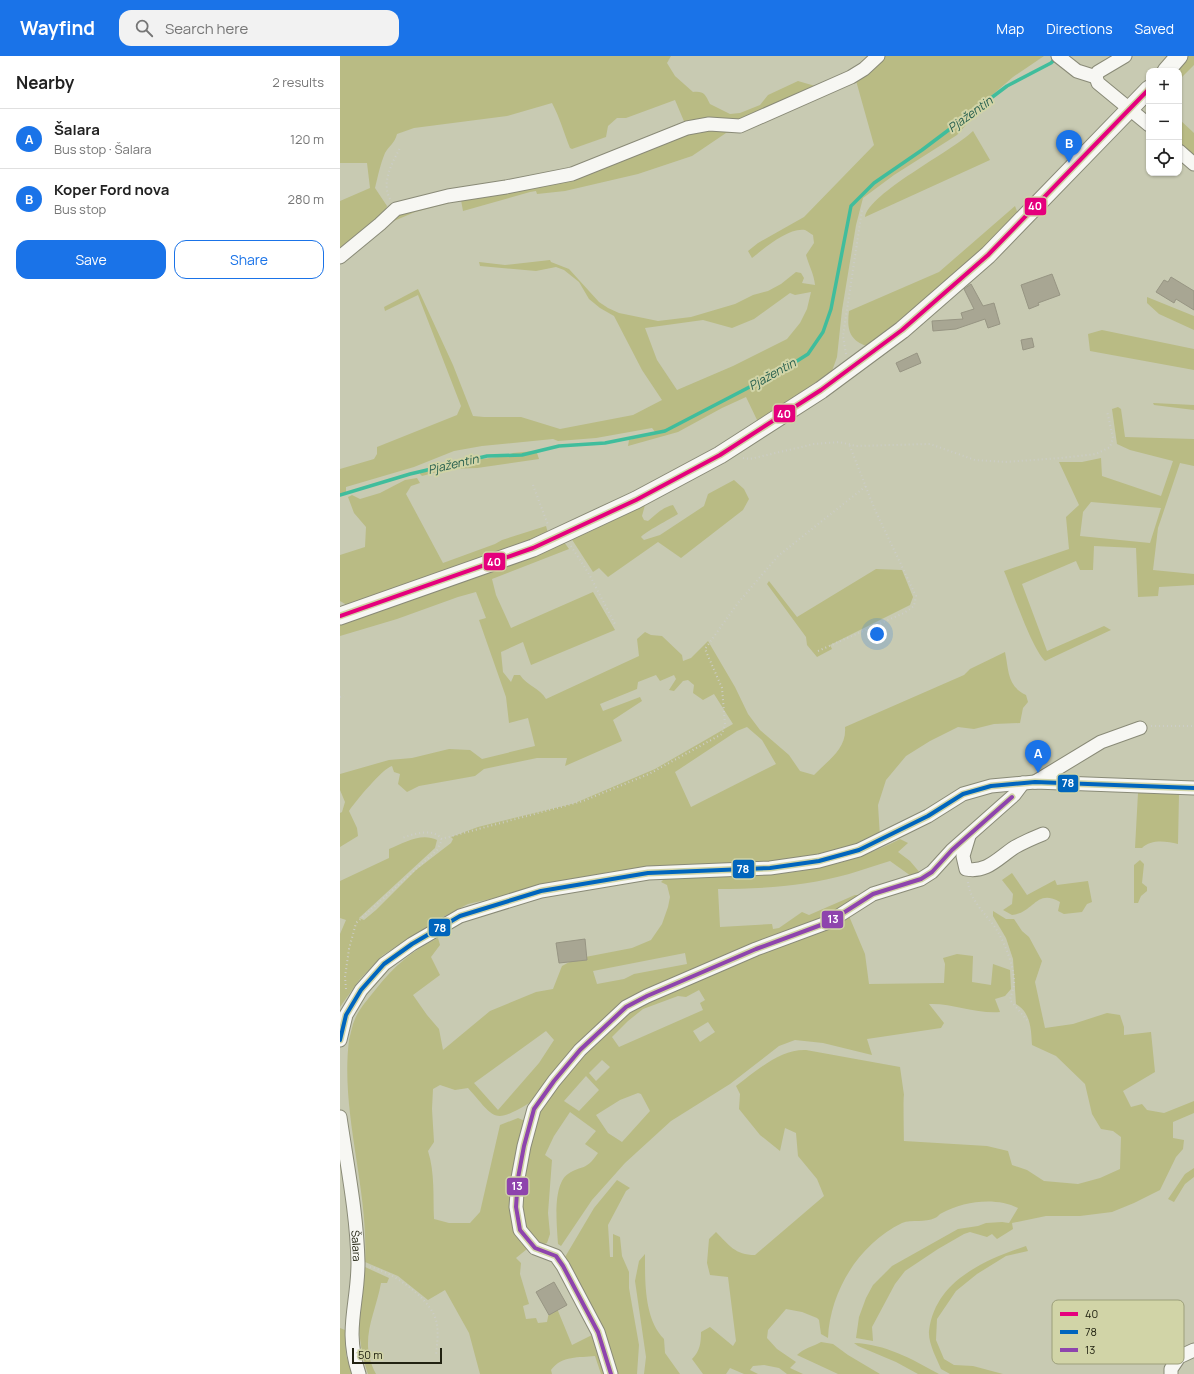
<!DOCTYPE html>
<html lang="en">
<head>
<meta charset="utf-8">
<style>
	:root { --surface:#fff; --page:#f2f2f2; --text:#222; --muted:#767676; --line:#e0e0e0; --accent:#1a73e8 }
	body { margin:0; font-family:Manrope,sans-serif; background:var(--page); color:var(--text) }
	.controls { position:absolute; right:12px; top:12px; display:grid; overflow:hidden; border-radius:8px; box-shadow:0 1px 3px #0004 }
	.controls button { width:36px; height:36px; display:grid; place-items:center; padding:0; border:0; border-bottom:1px solid var(--line); background:var(--surface); color:var(--text); font:20px sans-serif }
	.scale { position:absolute; left:12px; bottom:10px; width:90px; box-sizing:border-box; padding-left:4px; border:2px solid #212211; border-top:0; font-size:11px; line-height:14px; white-space:nowrap; color:#212211; -webkit-text-stroke:3px #d1d4a7; paint-order:stroke }
	.you { position:absolute; left:537px; top:578px; width:14px; height:14px; margin:-10px; border:3px solid #fff; border-radius:50%; background:#1a73e8; box-shadow:0 0 0 6px #1a73e833 }
	.badge { display:grid; place-items:center; width:26px; height:26px; border-radius:50%; background:var(--accent); color:#fff; font-size:13px; font-weight:700 }
	.pin { position:absolute; translate:-50% -33px; filter:drop-shadow(0 1px 2px #0008) }
	.pin::after { content:''; position:absolute; top:21px; width:14px; height:12px; background:inherit; clip-path:polygon(0 0,100% 0,50% 100%) }
	.list { margin:0; padding:0; list-style:none }
	h2 { display:flex; justify-content:space-between; align-items:center; height:52px; margin:0; padding:0 16px; font-size:17px }
	h2 small { font-size:13px; font-weight:400; color:var(--muted) }
	.list li { display:grid; grid-template-columns:26px 1fr auto; gap:12px; align-items:center; box-sizing:border-box; height:60px; padding:0 16px; border-top:1px solid var(--line) }
	.list b { display:block; font-size:15px; white-space:nowrap }
	.list p { margin:0; font-size:13px; white-space:nowrap; color:var(--muted) }
	.list em { font-size:13px; font-style:normal; color:var(--muted) }
	.actions { display:flex; gap:8px; padding:12px 16px }
	.actions a { flex:1; padding:9px 0; border:1px solid var(--accent); border-radius:12px; text-align:center; font-size:14px; color:var(--accent) }
	.actions .main { background:var(--accent); color:#fff }
	.icon { flex:none; width:22px; height:22px; fill:none; stroke:currentColor; stroke-width:2; stroke-linecap:round; stroke-linejoin:round }
	.map { position:relative; flex:none; width:854px; height:1318px; overflow:hidden }
	header { display:flex; align-items:center; gap:24px; box-sizing:border-box; height:56px; padding:0 20px; background:var(--accent); color:#fff }
	header strong { font-size:19px }
	nav { display:flex; gap:22px; margin-inline-start:auto; font-size:14px }
	.search { width:280px; height:36px; background:var(--page); display:flex; align-items:center; gap:10px; box-sizing:border-box; padding:0 14px; border-radius:12px; color:var(--muted); font-size:15px }
	main { display:flex }
	aside { flex:1; background:var(--surface) }
	.map>svg:first-child { display:block }
	.green { fill:#b9bb84; fill-rule:evenodd }
	.lines { fill:none; stroke-linecap:round; stroke-linejoin:round }
	.stream { stroke:#40bd9c; stroke-width:3.5 }
	.building { fill:#a8a693; stroke:#979583 }
	.minor-casing { stroke:#898a77; stroke-width:15 }
	.major-casing { stroke:#898a77; stroke-width:19 }
	.path { stroke:#cccdc6; stroke-width:2; stroke-dasharray:1 3; stroke-linecap:butt }
	.minor { stroke:#f7f7f3; stroke-width:13 }
	.major { stroke:#f7f7f3; stroke-width:17 }
	.bus-1-casing { stroke:#d1d4a7; stroke-width:7 }
	.bus-2-casing { stroke:#d1d4a7; stroke-width:7 }
	.bus-3-casing { stroke:#d1d4a7; stroke-width:7 }
	.bus-1 { stroke:#e5007d; stroke-width:4 }
	.bus-2 { stroke:#0065bd; stroke-width:4 }
	.bus-3 { stroke:#8e44ad; stroke-width:4 }
	.labels { text-anchor:middle; dominant-baseline:central; stroke-width:4; stroke-linejoin:round; paint-order:stroke }
	.street-label { font-size:11px; fill:#212211; stroke:#d1d4a7 }
	.water-label { font-size:12px; font-style:italic; fill:#255e4d; stroke:#d1d4a7 }
	.key { fill:#d1d4a7; stroke:#9c9f7a; stroke-width:1 }
	.key-label { font-size:11px; fill:#212211 }
	.line-badge { stroke:#d1d4a7; stroke-width:1.5 }
	.badge-label { font-size:11px; text-anchor:middle; font-weight:bold; fill:#fff }
</style>
</head>
<body>
<header>
<strong>Wayfind</strong>
<div class="search"><svg class="icon" aria-label="search" viewBox="0 0 24 24"><circle cx="10" cy="10" r="6"/><path d="M15 15l6 6"/></svg>Search here</div>
<nav><a>Map</a><a>Directions</a><a>Saved</a></nav>
</header>
<main>
<aside>
<h2>Nearby<small>2 results</small></h2>
<ul class="list">
<li><span class="badge">A</span><div><b>Šalara</b><p>Bus stop · Šalara</p></div><em>120 m</em></li>
<li><span class="badge">B</span><div><b>Koper Ford nova</b><p>Bus stop</p></div><em>280 m</em></li>
</ul>
<div class="actions"><a class="main">Save</a><a>Share</a></div>
</aside>
<div class="map">
<svg width="854" height="1318" viewBox="0 0 854 1318">
	<rect width="100%" height="100%" fill="#c8cab2"/>
	<!-- green -->
	<path class="green" d="M0 0H331L327 7 335 20 353 36C364 35 365 38 370 48L390 58 400 57 420 49 428 39 458 25 475 30 401 68 346 70 335 44 286 62H277L268 70 266 81 232 93 230 92C224 77 220 62 212 47L167 60 74 72 57 78C55 87 49 90 45 97 40 109 38 120 35 132L47 150 44 159 0 198V145L30 132 27 107H0Z
		M542 0H704L673 21 650 41 617 79 554 119 523 142 516 169 502 254 497 301 492 315 418 366 406 341 382 352 338 376 288 390 289 384 316 377 312 372 256 382 218 385 213 383 142 390 114 395 74 411 6 431V437L0 438V413L34 403 37 398V391L117 359 121 350 78 239 45 255 44 251 78 233 113 309 133 360 144 361H181L220 373 293 359 322 344 302 314 274 260 260 252 249 243 239 226 224 214 216 211 196 215 140 210 139 206 165 209 210 204 211 206 229 213 259 246 268 252 279 257 318 265 351 261 395 248 413 239 428 235 441 228 456 216 461 217 464 222 462 227 475 229C474 218 469 210 466 199L474 187 473 179C471 178 467 175 465 174 449 171 423 193 412 202L408 195 418 187 464 161 534 89 515 21ZM471 236 467 253 460 267 447 283 393 310 337 334 317 304 305 272 363 264 392 272 414 263 450 237 455 239Z
		M847 0H854V9L839 24V15H833Z
		M839 63 854 77V101L839 88Z
		M348 74H401L386 77 352 100 298 118 225 135 197 138 196 135 190 136 123 155 121 144 75 156 49 167 65 154 190 129Z
		M633 75 650 104 525 161C529 137 611 96 633 75Z
		M675 150 678 158 676 160C628 206 581 252 527 290 508 284 507 271 509 255L599 216Z
		M807 241 854 260V274L819 258 807 247Z
		M762 274 854 293V314L750 295 748 278Z
		M813 347 854 349V354L814 349Z
		M778 351 781 353 785 381 854 383V410L840 407 818 472 813 514 854 518V529L819 531 818 540 798 541 796 492 754 490 753 514H740L736 505 682 528 707 595 764 570 771 574 705 605C691 591 673 536 664 515L729 493 726 461 739 449 719 406H742L761 402 762 420 821 440 833 405 790 394 777 388 772 353ZM751 446 821 452 810 487 740 480 743 456Z
		M194 395 197 397 199 403 137 412 108 413 82 420 80 418V415L97 409 165 400 173 397Z
		M77 422 80 427 71 430 66 438 103 507 155 488 162 484 206 470 208 477 150 500 7 549 0 545V499L25 491 26 471 14 457 8 441 12 439 20 443 40 437 65 424Z
		M394 424 404 433 409 443 403 454 341 502 318 486 268 521 259 512 253 516 231 482 247 477 305 449 302 460 304 464 308 465C315 459 323 451 333 449L338 458C330 463 305 476 301 481L304 484 320 479 364 450 368 438Z
		M224 486 229 493 152 523 156 539 171 572 253 536 275 574 191 609 183 586 161 596 163 616 171 626 174 619H180C187 630 200 632 206 643L299 600 297 583 305 576 311 579 322 580 342 599 343 605 351 602 368 585 395 631 408 658 420 674 449 699 460 715 474 719C488 704 507 693 505 671L624 619 630 613 665 596C669 615 667 630 686 639L688 646 683 652 680 667 654 668 634 673 618 671 590 685 566 700 546 724 538 749 540 781 485 797 428 807 336 810 269 816 128 848 99 863 43 899 20 923 0 951V878L6 864 0 862V825L49 802V793C64 787 81 776 97 784L95 792 19 862 24 864 36 854 76 814 111 787 113 783 111 781 138 771 235 747 315 713 393 668 374 638 363 644 353 637 354 629 348 624 343 625 334 635 329 634 336 623 334 619 320 625 316 619 298 626 297 633 260 648 263 655 300 641 302 645 273 664 282 685 225 710 227 702H197L144 713 135 720 79 730 67 736 58 728 60 718 54 716 52 710C43 712 15 746 9 755L17 772 18 780 0 791V757L2 756 5 746 0 734V718L49 704 72 702 109 693 130 694 142 703 195 690 188 662 169 667 166 641 139 564 146 562 136 536 118 541 57 563 0 580V567ZM407 671 422 684 436 708 351 751 335 716 397 675Z
		M536 513 562 514 573 541 570 549 490 589 492 593 477 601 467 589 466 581 427 528 429 525 457 561Z
		M798 737 839 738 838 788C826 785 811 783 802 792H795Z
		M560 783 568 787 558 796 570 805 581 818 571 820 550 805C536 809 523 814 509 818 466 830 423 833 378 833L380 871 432 868 433 873 439 872 462 856 469 859 515 839H521L509 848 482 862 303 938 193 1045C153 1068 157 1065 128 1032L115 1034 100 1029 93 1033 92 1053 94 1086 88 1095C95 1117 93 1141 94 1163L109 1167H130L140 1156 160 1069 178 1062 185 1065 173 1119 187 1193 176 1202 181 1207 180 1218 189 1248 183 1250 186 1263 196 1262 198 1267 207 1266 209 1256 216 1250 232 1289 254 1278 267 1318H261L255 1300C239 1302 222 1299 211 1314L212 1318H140L129 1277 105 1234 88 1244 58 1220 25 1206C29 1132 0 1058 9 984 11 977 12 969 15 963 19 953 29 942 36 933 53 911 73 894 98 882L100 889 91 901 100 919 73 939 87 959 99 973 103 994 150 955 196 936 213 933 222 910 235 903 292 892 311 884 322 868 328 851 330 841 327 829 321 826 325 822C411 820 480 824 560 783ZM345 897 347 908 294 918 284 923 257 928 253 915ZM206 975 214 984 199 1007 158 1054 134 1027Z
		M800 804 804 808 802 827 807 831V835L801 840 798 847H794V809Z
		M672 817 687 839 715 824 717 829 748 825 752 846 747 848 742 856 724 858 718 855 720 846C696 832 694 857 672 859L663 854 672 848 673 838 662 824Z
		M653 855 666 863H674L682 875 689 881 702 905 695 926 705 972 733 968 767 957 780 959 784 971V979L811 976 815 1016 783 1035 791 1051 802 1048 807 1054 824 1057 854 1045V1057L833 1066V1082L844 1084 843 1093 836 1101 820 1134 794 1147 772 1156 740 1160H706L672 1167 673 1173 657 1183 652 1178 647 1181 630 1176 624 1178 598 1193 565 1215 555 1228 532 1271 533 1285 516 1282 519 1261 526 1242 533 1229 552 1210 618 1173 638 1170 646 1167 662 1166 669 1167 678 1152C656 1141 624 1145 602 1157 599 1158 598 1161 595 1162 585 1167 572 1163 562 1167 519 1188 490 1235 488 1282L481 1278 479 1264 477 1262 462 1256 446 1253 428 1274 427 1282 437 1293 456 1306 450 1312 463 1318H447L439 1312 424 1309 413 1310 410 1314 418 1318H404L390 1312 386 1318H363L352 1303C360 1295 361 1287 361 1276L370 1271 393 1290 396 1285 388 1221 370 1219 367 1207 369 1183 376 1176C389 1189 395 1199 415 1199L484 1140 477 1123 458 1100 456 1077 445 1072 440 1095 420 1079 399 1053 400 1038 396 1030C416 1015 440 993 466 994L560 1011 564 1039C563 1042 564 1079 564 1085L647 1090 668 1095 672 1109 687 1114 704 1125 738 1128 760 1122 780 1113 781 1081 773 1075 761 1073 752 1058 745 1028 716 1000 692 989C691 973 691 957 676 948L673 903 666 882 653 860Z
		M509 860 525 898 529 928 604 927 605 908 603 902 617 898 633 900 632 926 651 929 653 908 670 914 671 933 665 940 655 943 660 956C636 958 613 947 589 948L604 967 601 972 527 983 532 999 483 987 455 984 439 990 390 1028 331 1065 285 1107 252 1144 221 1190 218 1188C217 1170 212 1129 228 1118 243 1108 245 1116 258 1097L245 1088 256 1075 230 1056 214 1080 205 1099 212 1104 208 1157 210 1178 207 1187 202 1189 192 1184 184 1172 179 1134 201 1050 235 1005 295 949ZM359 934 365 944 360 947 363 954 279 991 272 981 288 965 303 953 338 940 346 941ZM368 966 375 976 360 986 353 975ZM262 1004 270 1011 256 1025 249 1017ZM246 1020 259 1034 239 1055 224 1045ZM298 1037 301 1038 310 1055 282 1086 268 1077 256 1059 280 1044Z
		M854 1112V1121L845 1128 834 1146 828 1143 845 1118Z
		M277 1124 290 1132 286 1135 268 1169 270 1201H273V1178L280 1181 282 1200 289 1216V1232L299 1289 297 1318H277L225 1201 254 1152Z
		M686 1190 688 1195 666 1200 637 1218 616 1235 597 1263 596 1284 604 1303 614 1309 633 1310 663 1318H610L601 1313C597 1303 588 1287 589 1275 595 1225 644 1204 686 1190Z
		M305 1198C305 1225 304 1263 324 1283L325 1297 340 1318H304L306 1301 295 1225 299 1205Z
		M25 1211 49 1222 47 1227H41C35 1260 18 1285 36 1318H28C16 1284 17 1246 25 1211Z
		M0 1272 5 1274 6 1299 12 1318H0Z
		M481 1286 493 1288 508 1299 540 1318H498L457 1299C464 1292 472 1291 481 1286Z
		M514 1287C545 1288 572 1303 599 1318H578L556 1306 518 1290Z"/>
	<g class="lines">
		<!-- stream -->
		<path class="stream" d="M0 439 70 418 147 400 182 399 219 390 265 387 325 375 446 312 468 298 483 276 491 253 511 150 534 127 582 94 667 30 711 7 717 1"/>
	</g>
	<!-- building -->
	<path class="building" d="M712 218 720 239 698 247 699 249 689 253 681 229Z
		M831 221 854 235V254L836 243 834 247 816 236 824 224 828 226Z
		M631 228 643 250 654 247 660 268 648 272 645 263 616 273 593 275 592 265 623 263 621 257 634 253 624 233Z
		M692 282 694 291 683 294 681 284Z
		M577 297 581 307 560 316 556 307Z
		M245 883 247 904 219 907 216 887Z
		M214 1226 227 1249 209 1259 196 1236Z"/>
	<g class="lines">
		<defs>
			<g id="minor">
				<path d="M718 0 737 15 756 21"/>
				<path d="M785 0 758 16 756 21 758 27 809 69"/>
				<path d="M839 95 854 108"/>
				<path d="M0 201 40 168 56 153 108 140 166 131 232 118 347 72 369 68 400 70 511 21 524 13 538 0"/>
				<path d="M695 726 761 686 800 672"/>
				<path d="M629 780 623 800 626 813C647 817 658 802 675 791 684 786 693 782 703 778"/>
				<path d="M0 984 6 959 21 934 44 908 72 888 120 860 201 835 308 817 430 812 479 805 519 794 588 760 623 738 651 730 695 726 854 732"/>
				<path id="s1" d="M0 1061C7 1109 17 1158 18 1207 18 1249 4 1274 19 1318"/>
				<path d="M271 1318 258 1276 223 1210 216 1200 195 1192 180 1174 176 1151 178 1122 184 1090 194 1053 214 1025 240 994 286 951 307 940 416 893 489 866 533 838 581 823 592 816 612 794 674 739 683 727"/>
				<path d="M831 1318V1313L839 1301 854 1294"/>
			</g>
			<path id="major" d="M826 15 839 0
				M0 560 193 492 296 444 380 399 481 334 562 274 648 199 809 33"/>
		</defs>
		<!-- minor casing -->
		<use href="#minor" class="minor-casing"/>
		<!-- major casing -->
		<use href="#major" class="major-casing"/>
		<!-- path -->
		<path class="path" d="M50 143C41 127 52 107 60 92
			M506 298 503 280 522 154
			M403 402 410 403 474 388 499 386 516 390 590 388 635 404 665 406 721 402 756 398 770 391 773 382 767 355
			M193 429 208 469
			M231 490 249 518 275 568
			M478 595 564 557 574 550 576 540 535 454 509 388
			M0 641 4 640
			M811 670H854
			M101 783 243 745 309 718 382 678 385 668 382 632 365 593 398 547 438 500 526 430
			M628 826C630 846 648 859 658 876 666 890 675 913 674 929 673 934 671 939 670 944L687 964
			M6 933 5 921 9 893 16 867 97 794 102 784C95 771 73 778 62 782
			M30 1211C52 1216 85 1239 94 1259 100 1272 97 1286 96 1300"/>
		<!-- minor -->
		<use href="#minor" class="minor"/>
		<!-- major -->
		<use href="#major" class="major"/>
		<defs>
			<path id="bus-1" d="M0 560 193 492 296 444 380 399 481 334 562 274 648 199 809 33"/>
			<path id="bus-2" d="M0 984 6 959 21 934 44 908 72 888 120 860 201 835 308 817 430 812 479 805 519 794 588 760 623 738 651 730 695 726 854 732"/>
			<path id="bus-3" d="M271 1318 258 1276 223 1210 216 1200 195 1192 180 1174 176 1151 178 1122 184 1090 194 1053 214 1025 240 994 286 951 307 940 416 893 489 866 533 838 581 823 592 816 612 794 672 741"/>
		</defs>
		<!-- bus-1 casing -->
		<use href="#bus-1" class="bus-1-casing"/>
		<!-- bus-2 casing -->
		<use href="#bus-2" class="bus-2-casing"/>
		<!-- bus-3 casing -->
		<use href="#bus-3" class="bus-3-casing"/>
		<!-- bus-1 -->
		<use href="#bus-1" class="bus-1"/>
		<!-- bus-2 -->
		<use href="#bus-2" class="bus-2"/>
		<!-- bus-3 -->
		<use href="#bus-3" class="bus-3"/>
	</g>
	<g class="labels">
		<!-- street labels -->
		<g class="street-label">
			<text stroke="none"><textPath href="#s1" startOffset="130">Šalara</textPath></text>
		</g>
		<!-- water labels -->
		<g class="water-label">
			<text transform="translate(630 58) rotate(-36)">Pjažentin</text>
			<text transform="translate(432 318) rotate(-29)">Pjažentin</text>
			<text transform="translate(113 408) rotate(-13)">Pjažentin</text>
		</g>
	</g>
	<!-- legend -->
	<rect x="712" y="1244" width="132" height="64" rx="6" class="key"/>
	<rect x="720" y="1256" width="18" height="4" fill="#e5007d"/>
	<rect x="720" y="1274" width="18" height="4" fill="#0065bd"/>
	<rect x="720" y="1292" width="18" height="4" fill="#8e44ad"/>
	<g class="key-label">
		<text x="745" y="1262">40</text>
		<text x="745" y="1280">78</text>
		<text x="745" y="1298">13</text>
	</g>
	<g class="line-badge">
		<rect x="684" y="141" width="23" height="19" rx="4" fill="#e5007d"/>
		<rect x="433" y="348" width="23" height="19" rx="4" fill="#e5007d"/>
		<rect x="143" y="496" width="23" height="19" rx="4" fill="#e5007d"/>
		<rect x="717" y="718" width="22" height="19" rx="4" fill="#0065bd"/>
		<rect x="392" y="803" width="23" height="20" rx="4" fill="#0065bd"/>
		<rect x="481" y="854" width="23" height="19" rx="4" fill="#8e44ad"/>
		<rect x="88" y="862" width="23" height="19" rx="4" fill="#0065bd"/>
		<rect x="166" y="1121" width="23" height="19" rx="4" fill="#8e44ad"/>
	</g>
	<g class="badge-label">
		<text x="695" y="154">40</text>
		<text x="444" y="362">40</text>
		<text x="154" y="510">40</text>
		<text x="728" y="731">78</text>
		<text x="403" y="817">78</text>
		<text x="493" y="867">13</text>
		<text x="100" y="876">78</text>
		<text x="177" y="1134">13</text>
	</g>
</svg>
<div class="controls">
<button>+</button>
<button>−</button>
<button><svg class="icon" aria-label="locate" viewBox="0 0 24 24"><circle cx="12" cy="12" r="6"/><path d="M12 2v4M12 18v4M2 12h4M18 12h4"/></svg></button>
</div>
<div class="scale">50 m</div>
<div class="you"></div>
<div class="pin badge" style="left:698px;top:717px">A</div>
<div class="pin badge" style="left:729px;top:107px">B</div>
</div>
</main>
</body>
</html>
